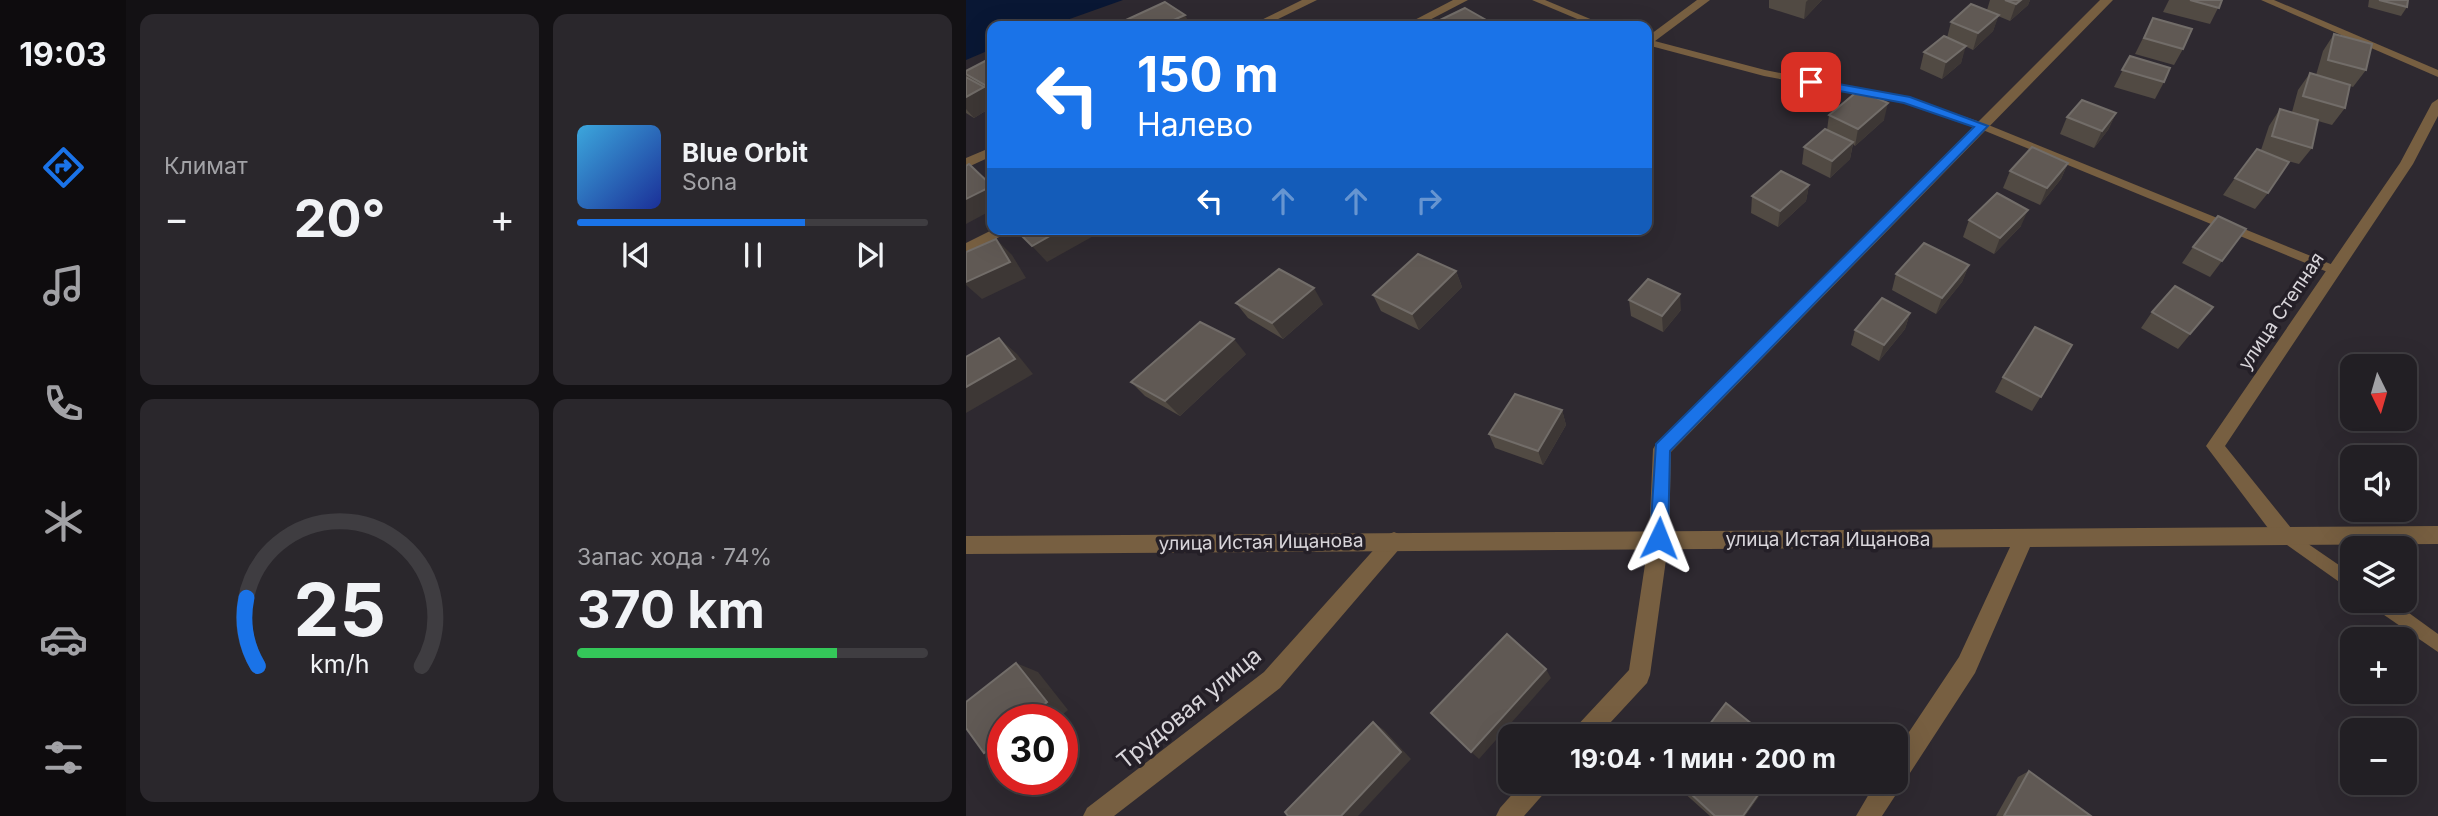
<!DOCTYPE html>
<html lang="ru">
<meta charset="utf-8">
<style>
body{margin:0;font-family:Inter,sans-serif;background:#2a272c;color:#f1f3f6;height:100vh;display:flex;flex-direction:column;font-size:26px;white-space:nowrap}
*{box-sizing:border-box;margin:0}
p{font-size:23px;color:#a2a2a6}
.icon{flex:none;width:38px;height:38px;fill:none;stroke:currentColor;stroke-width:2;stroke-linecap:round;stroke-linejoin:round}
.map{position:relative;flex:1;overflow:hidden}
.sheet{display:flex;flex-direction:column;gap:14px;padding:14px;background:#131114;width:840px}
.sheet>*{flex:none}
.banner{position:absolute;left:21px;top:21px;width:665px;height:214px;border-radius:14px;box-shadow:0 7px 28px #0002,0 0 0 2px #3f3d41;background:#1a73e8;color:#fff;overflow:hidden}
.needle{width:46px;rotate:175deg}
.controls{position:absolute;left:1374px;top:354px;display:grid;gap:14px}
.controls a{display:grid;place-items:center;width:77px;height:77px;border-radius:14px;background:#221f24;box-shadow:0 7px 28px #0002,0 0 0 2px #3f3d41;font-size:35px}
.speed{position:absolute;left:21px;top:704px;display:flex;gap:14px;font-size:35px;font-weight:700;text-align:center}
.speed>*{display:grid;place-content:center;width:91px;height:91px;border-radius:50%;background:#221f24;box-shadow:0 7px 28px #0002,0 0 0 2px #3f3d41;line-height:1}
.speed .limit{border:10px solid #d22;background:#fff;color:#111}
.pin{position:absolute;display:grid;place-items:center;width:60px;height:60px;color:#fff;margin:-30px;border-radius:14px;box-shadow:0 4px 10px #0006}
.me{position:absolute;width:77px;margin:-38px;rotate:2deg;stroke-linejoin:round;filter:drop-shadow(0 0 5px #0008)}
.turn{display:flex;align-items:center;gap:24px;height:147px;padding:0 35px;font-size:32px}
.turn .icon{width:91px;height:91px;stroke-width:2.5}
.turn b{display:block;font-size:49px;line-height:60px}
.lanes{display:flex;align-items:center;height:66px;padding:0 35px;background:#0003;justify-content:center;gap:35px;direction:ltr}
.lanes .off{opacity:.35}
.big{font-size:52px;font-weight:700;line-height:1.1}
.sheet .widget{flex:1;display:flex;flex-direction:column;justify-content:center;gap:10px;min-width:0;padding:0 24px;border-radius:14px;background:#2a272c}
.sheet .dial{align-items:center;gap:0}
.dial svg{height:182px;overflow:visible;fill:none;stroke:#3f3d41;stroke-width:7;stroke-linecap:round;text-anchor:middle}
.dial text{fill:#f1f3f6;stroke:none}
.song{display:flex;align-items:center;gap:21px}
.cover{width:84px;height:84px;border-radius:10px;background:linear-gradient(135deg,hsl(200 70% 55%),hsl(230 70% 35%))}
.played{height:7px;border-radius:4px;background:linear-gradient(90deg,#1a73e8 65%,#3f3d41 65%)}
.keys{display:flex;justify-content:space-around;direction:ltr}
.heat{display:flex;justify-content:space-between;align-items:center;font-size:38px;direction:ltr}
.charge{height:10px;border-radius:5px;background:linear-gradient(90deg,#34c759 74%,#3f3d41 0)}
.sheet .tiles{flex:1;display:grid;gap:14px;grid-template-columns:repeat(2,1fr)}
.trip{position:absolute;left:532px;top:724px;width:410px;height:70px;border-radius:14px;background:#221f24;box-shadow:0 7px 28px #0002,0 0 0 2px #3f3d41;font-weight:700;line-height:70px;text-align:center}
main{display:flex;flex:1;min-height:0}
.tab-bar{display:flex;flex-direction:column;width:126px;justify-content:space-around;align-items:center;background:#0e0c0e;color:#a2a2a6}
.tab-bar .icon{width:49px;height:49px}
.tab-bar .current{color:#1a73e8}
.tab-bar b{font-size:32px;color:#f1f3f6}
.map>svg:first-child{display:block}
.water{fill:#091734}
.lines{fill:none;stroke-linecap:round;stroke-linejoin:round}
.service{fill:#775f41;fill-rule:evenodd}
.minor{fill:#775f41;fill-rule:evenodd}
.tertiary{fill:#775f41;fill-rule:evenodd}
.wall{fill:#514a43}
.shaded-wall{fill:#3d3735}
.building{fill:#605954;stroke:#726d69;stroke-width:2}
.route{fill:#1a73e8;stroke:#114b97;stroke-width:2}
.labels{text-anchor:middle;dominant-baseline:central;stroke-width:7;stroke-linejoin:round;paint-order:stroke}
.street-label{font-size:19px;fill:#d8d5da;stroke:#241f27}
.near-street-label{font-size:23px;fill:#d8d5da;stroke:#241f27}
</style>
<main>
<nav class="tab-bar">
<b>19:03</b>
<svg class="icon current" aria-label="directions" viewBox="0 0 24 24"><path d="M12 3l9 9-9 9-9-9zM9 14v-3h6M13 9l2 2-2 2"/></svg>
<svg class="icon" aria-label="music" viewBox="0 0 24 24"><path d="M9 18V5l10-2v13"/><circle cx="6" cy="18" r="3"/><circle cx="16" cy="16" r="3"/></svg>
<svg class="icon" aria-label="phone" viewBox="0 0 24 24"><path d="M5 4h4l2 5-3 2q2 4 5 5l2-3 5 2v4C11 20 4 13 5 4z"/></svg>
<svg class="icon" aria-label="climate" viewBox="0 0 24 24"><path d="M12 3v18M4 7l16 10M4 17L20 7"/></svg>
<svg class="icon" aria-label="car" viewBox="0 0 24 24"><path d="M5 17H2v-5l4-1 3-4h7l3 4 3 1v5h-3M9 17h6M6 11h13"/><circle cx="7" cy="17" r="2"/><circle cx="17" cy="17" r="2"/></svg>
<svg class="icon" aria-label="filters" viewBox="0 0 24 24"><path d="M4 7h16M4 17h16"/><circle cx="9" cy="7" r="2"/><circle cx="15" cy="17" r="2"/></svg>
</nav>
<section class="sheet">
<div class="tiles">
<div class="widget"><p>Климат</p>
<div class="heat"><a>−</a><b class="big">20°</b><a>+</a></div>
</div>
<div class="widget">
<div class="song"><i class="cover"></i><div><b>Blue Orbit</b><p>Sona</p></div></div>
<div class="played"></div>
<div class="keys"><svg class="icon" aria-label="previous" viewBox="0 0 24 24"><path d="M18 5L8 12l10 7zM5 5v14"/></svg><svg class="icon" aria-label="pause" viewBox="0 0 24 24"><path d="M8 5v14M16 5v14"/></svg><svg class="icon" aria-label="next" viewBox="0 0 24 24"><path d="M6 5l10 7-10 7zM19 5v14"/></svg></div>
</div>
<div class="widget dial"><svg viewBox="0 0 100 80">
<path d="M14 69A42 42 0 1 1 86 69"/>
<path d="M14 69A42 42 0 0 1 9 39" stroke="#1a73e8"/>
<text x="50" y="56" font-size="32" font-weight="700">25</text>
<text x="50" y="72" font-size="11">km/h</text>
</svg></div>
<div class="widget"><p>Запас хода · 74%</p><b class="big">370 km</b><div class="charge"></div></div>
</div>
</section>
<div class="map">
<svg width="1472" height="816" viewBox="0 0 1472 816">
<rect width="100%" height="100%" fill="#2e2930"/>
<!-- water -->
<path class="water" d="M0 0H157L84 26H26V49L0 60Z"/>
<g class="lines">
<!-- service -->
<g class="service">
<path d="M566 0H579L641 26H628Z"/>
<path d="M1295 0H1308L1472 70V77Z"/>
<path d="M681 39 799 70 944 98 1020 124 1372 267 1374 270 1372 273H1364L1012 128 938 103 798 76 681 45Z"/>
<path d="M1319 528 1386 574V591L1314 540 1311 535 1314 530Z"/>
<path d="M1403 600H1425L1472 634V652L1405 606Z"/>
</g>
<!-- minor -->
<g class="minor">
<path d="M336 0H351L298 26H283Z"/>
<path d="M487 0H502L452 26H437Z"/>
<path d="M731 0H744L681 47V37Z"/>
<path d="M1134 0H1147L705 452 703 538 684 675 681 683 631 737H605L608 729 663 670 683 538 687 449 690 444Z"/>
<path d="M1472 99V116L1447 164 1259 446 1325 528 1328 534 1325 540 1318 543 1311 540 1240 446 1434 163 1466 103Z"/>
<path d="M26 147V156L0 168V158Z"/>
<path d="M28 229H48L0 255V243Z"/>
<path d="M428 532 435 535 438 541 435 547 314 688 148 816H117L121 808 298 672 421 535Z"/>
<path d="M557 782H584L581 790 558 816H530L534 808Z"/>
</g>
<!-- tertiary -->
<path class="tertiary" d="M1472 526V544L1064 547 1009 673 916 816H890L910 782H929V753L993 657 1044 547 0 554V536Z"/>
</g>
<!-- wall -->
<g class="wall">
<path d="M803 0H856L838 19 803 8Z"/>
<path d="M1024 0H1064L1062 5 1044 21 1032 16 1027 31 1007 50 999 46 995 63 976 79 954 69 958 52 981 38 985 22 1021 10Z"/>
<path d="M1203 0H1256L1244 24 1197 12Z"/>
<path d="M1403 0H1442L1441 7 1435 16 1402 7Z"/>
<path d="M1187 18 1217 49 1208 65 1169 54Z"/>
<path d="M1368 34 1400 70 1387 87 1384 86 1379 108 1366 125 1352 121 1346 148 1333 164 1318 160 1302 193 1289 209 1257 195 1269 178 1295 150 1303 126 1314 109 1326 112 1332 90 1344 73 1350 75 1357 51Z"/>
<path d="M1164 56 1198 82 1189 99 1148 87Z"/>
<path d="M26 61V107L8 118 0 113V77L2 78 0 76V71Z"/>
<path d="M1150 113 1142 130 1128 148 1094 134 1101 117Z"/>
<path d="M863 115 918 120 889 146 887 144 884 159 864 178 836 164 838 147 861 130Z"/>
<path d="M1102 163 1095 179 1074 205 1037 188 1044 171Z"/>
<path d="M843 185 840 201 812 227 785 213 786 196Z"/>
<path d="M1003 220 1055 226 1028 254 997 237Z"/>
<path d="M1280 229 1244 277 1216 263 1227 247Z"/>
<path d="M1003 265 996 282 970 314 926 290 930 274Z"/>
<path d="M490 271 496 287 453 330 415 311 407 295Z"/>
<path d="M663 300 715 310 697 332 665 316Z"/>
<path d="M270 303 357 304 317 339 282 318Z"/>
<path d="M1247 307 1212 349 1175 328 1186 312Z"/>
<path d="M944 313 939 329 913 361 885 345 889 330Z"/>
<path d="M1106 345 1066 411 1029 392 1037 377Z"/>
<path d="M280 354 214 416 179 396 165 382Z"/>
<path d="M596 410 600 425 577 465 529 448 523 434Z"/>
<path d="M1063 771 1125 816H1030L1052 777Z"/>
<path d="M706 782H803L779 816H744Z"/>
</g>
<!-- shaded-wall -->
<g class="shaded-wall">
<path d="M842 0H856L838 19 840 2Z"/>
<path d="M1055 0H1064L1062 5 1044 21 1050 4Z"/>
<path d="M219 15 225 26H194Z"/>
<path d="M1033 15 1027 31 1007 50 1012 33Z"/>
<path d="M520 20 521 26H508Z"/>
<path d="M1000 46 995 63 976 79 980 62Z"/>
<path d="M26 81V93L19 85Z"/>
<path d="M18 87 26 97V107L8 118 0 109V97Z"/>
<path d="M922 103 918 120 889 146 892 129Z"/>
<path d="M1150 113 1142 130 1128 148 1136 131Z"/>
<path d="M887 142 884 159 864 178 866 161Z"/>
<path d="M1102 163 1095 179 1074 205 1081 188Z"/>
<path d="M843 185 840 201 812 227 814 211Z"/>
<path d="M26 186V210L0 224V199Z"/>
<path d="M1062 210 1055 226 1028 254 1034 238Z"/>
<path d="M96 229H126L131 234 81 262 66 246Z"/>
<path d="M30 239 46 255 60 278 16 299 0 285V282Z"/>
<path d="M1003 265 996 282 970 314 976 298Z"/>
<path d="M490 271 496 287 453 330 446 314Z"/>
<path d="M348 288 357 304 317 339 306 323Z"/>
<path d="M714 294 715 310 697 332 696 316Z"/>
<path d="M944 313 939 329 913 361 918 345Z"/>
<path d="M33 338 51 354 67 374 0 413V387Z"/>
<path d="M268 339 280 354 214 416 199 401Z"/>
<path d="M596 410 600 425 577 465 572 451Z"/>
<path d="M50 663 72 672 102 710 91 719H59Z"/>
<path d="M580 669 585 678 513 759 505 752Z"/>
<path d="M407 722 418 730 445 759 392 816H375Z"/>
<path d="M37 738V758L18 753Z"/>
<path d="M801 782H803L779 816H777Z"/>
</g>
<!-- building -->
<g class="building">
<path d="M1039 0H1055L1050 4Z"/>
<path d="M1224 0H1256L1253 8Z"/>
<path d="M1413 0H1442L1441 7Z"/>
<path d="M199 2 219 15 194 26H147Z"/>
<path d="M1005 4 1033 15 1012 33 985 22Z"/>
<path d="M499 8 520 20 508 26H476L470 22Z"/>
<path d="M1187 18 1226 29 1217 49 1178 38Z"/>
<path d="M1368 34 1406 44 1400 70 1362 60Z"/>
<path d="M978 36 1000 46 980 62 958 52Z"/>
<path d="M1164 56 1204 68 1198 82 1156 70Z"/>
<path d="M23 59 26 61V81L19 85 0 74V71Z"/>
<path d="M1344 73 1384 85 1379 108 1337 96Z"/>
<path d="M0 77 18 87 0 97Z"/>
<path d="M893 90 922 103 892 129 863 115Z"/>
<path d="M1116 100 1150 113 1136 131 1101 117Z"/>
<path d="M1314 109 1352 120 1346 148 1306 136Z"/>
<path d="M859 129 887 142 866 161 838 147Z"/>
<path d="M1066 147 1102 163 1081 188 1044 171Z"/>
<path d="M1291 149 1323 162 1302 193 1269 178Z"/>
<path d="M3 164 26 186 0 199V166Z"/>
<path d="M815 171 843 185 814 211 786 196Z"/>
<path d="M1031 193 1062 210 1034 238 1003 220Z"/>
<path d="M1252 216 1280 229 1256 261 1227 247Z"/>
<path d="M49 229H96L66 246Z"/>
<path d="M30 239 44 262 0 282V252Z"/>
<path d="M958 243 1003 265 976 298 930 274Z"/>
<path d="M452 254 490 271 446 314 407 295Z"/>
<path d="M313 269 348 288 306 323 270 303Z"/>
<path d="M682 279 714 294 696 316 663 300Z"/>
<path d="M1209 286 1247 307 1224 334 1186 312Z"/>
<path d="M916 298 944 313 918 345 889 330Z"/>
<path d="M234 322 268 339 199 401 165 382Z"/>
<path d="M1069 327 1106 345 1075 397 1037 377Z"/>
<path d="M33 338 49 359 0 387V357Z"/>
<path d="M549 394 596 410 572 451 523 434Z"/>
<path d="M541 634 580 669 505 752 465 713Z"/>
<path d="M50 663 81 702 59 719H37V738L18 753 0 728V702Z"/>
<path d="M760 703 802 737H734Z"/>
<path d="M407 722 435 752 375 816H322L319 812Z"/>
<path d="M1063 771 1125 816H1038Z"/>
<path d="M712 782H801L777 816H749Z"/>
</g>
<!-- route -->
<path class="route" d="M845 79 944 97 1022 126 704 451 702 538 699 544 693 546 687 544 684 538 690 444 1008 127 938 103 841 85V80Z"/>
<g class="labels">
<!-- street labels -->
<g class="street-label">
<text transform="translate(1315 311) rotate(-56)">улица Степная</text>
<text x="862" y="539">улица Истая Ищанова</text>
<text transform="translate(295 542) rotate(-1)">улица Истая Ищанова</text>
</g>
<!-- near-street labels -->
<g class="near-street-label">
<text transform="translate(223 708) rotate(-39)">Трудовая улица</text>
</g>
</g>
</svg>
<div class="controls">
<a><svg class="needle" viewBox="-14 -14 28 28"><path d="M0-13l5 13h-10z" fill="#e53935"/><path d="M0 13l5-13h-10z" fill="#a2a2a6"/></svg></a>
<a><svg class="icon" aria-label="sound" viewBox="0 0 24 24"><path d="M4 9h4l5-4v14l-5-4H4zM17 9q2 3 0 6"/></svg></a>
<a><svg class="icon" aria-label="layers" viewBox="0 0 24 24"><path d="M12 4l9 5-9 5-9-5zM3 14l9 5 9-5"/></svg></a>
<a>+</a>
<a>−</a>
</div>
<div class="speed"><div class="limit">30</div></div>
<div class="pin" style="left:845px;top:82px;background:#d93025"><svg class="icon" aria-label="arrive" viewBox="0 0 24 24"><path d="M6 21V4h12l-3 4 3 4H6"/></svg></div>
<svg class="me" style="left:693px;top:538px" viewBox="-20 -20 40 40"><path d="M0-17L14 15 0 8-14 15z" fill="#1a73e8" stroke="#fff" stroke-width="4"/></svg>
<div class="trip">19:04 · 1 мин · 200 m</div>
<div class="banner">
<div class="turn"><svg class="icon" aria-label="left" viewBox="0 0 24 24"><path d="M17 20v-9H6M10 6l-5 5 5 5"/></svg><div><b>150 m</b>Налево</div></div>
<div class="lanes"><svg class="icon" aria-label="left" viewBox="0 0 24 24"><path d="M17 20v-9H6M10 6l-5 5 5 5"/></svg><svg class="icon off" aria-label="ahead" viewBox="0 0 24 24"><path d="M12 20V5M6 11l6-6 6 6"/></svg><svg class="icon off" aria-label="ahead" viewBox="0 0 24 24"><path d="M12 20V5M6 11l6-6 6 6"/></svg><svg class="icon off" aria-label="right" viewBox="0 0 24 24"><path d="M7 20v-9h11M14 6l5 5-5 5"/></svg></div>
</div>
</div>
</main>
